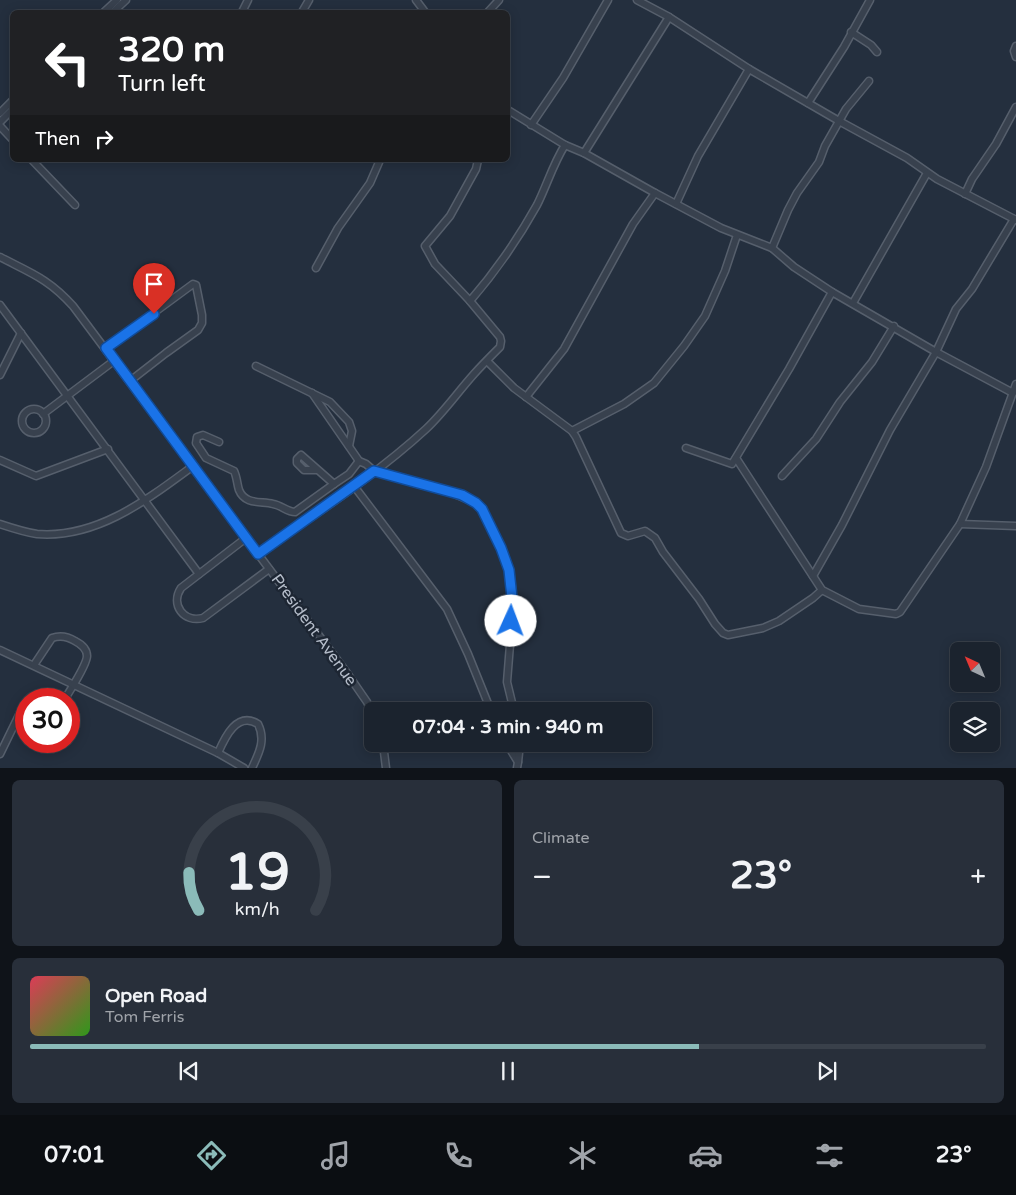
<!DOCTYPE html>
<meta charset="utf-8">
<style>
body{margin:0;font-family:"Varela Round",sans-serif;background:#282f3a;color:#f1f3f6;height:100vh;display:flex;flex-direction:column;font-size:19px;white-space:nowrap}
*{box-sizing:border-box;margin:0}
p{font-size:16px;color:#a0a4aa}
.icon{flex:none;width:28px;height:28px;fill:none;stroke:currentColor;stroke-width:2;stroke-linecap:round;stroke-linejoin:round}
.map{position:relative;height:768px;overflow:hidden}
.panel{display:flex;flex-direction:column;gap:12px;padding:12px;background:#0f1319;flex:1}
.panel>*{flex:none}
.guide{position:absolute;left:10px;top:10px;width:500px;height:152px;border-radius:8px;box-shadow:0 2px 12px #0003,0 0 0 1px #39404a;background:#202124;color:#fff;overflow:hidden}
.needle{width:32px;rotate:316deg}
.tools{position:absolute;left:950px;top:642px;display:grid;gap:10px}
.tools a{display:grid;place-items:center;width:50px;height:50px;border-radius:8px;background:#1b232e;box-shadow:0 2px 12px #0003,0 0 0 1px #39404a;font-size:25px}
.speed{position:absolute;left:15px;top:688px;display:flex;gap:10px;font-size:25px;font-weight:700;text-align:center}
.speed>*{display:grid;place-content:center;width:65px;height:65px;border-radius:50%;background:#1b232e;box-shadow:0 2px 12px #0003,0 0 0 1px #39404a;line-height:1}
.speed .limit{border:8px solid #d22;background:#fff;color:#111}
.pin{position:absolute;display:grid;place-items:center;width:42px;height:42px;color:#fff;margin:-51px -21px;border-radius:50% 50% 50% 0;rotate:-45deg;box-shadow:0 0 5px #0007}
.pin .icon{rotate:45deg}
.me{position:absolute;width:55px;margin:-28px;rotate:2deg;stroke-linejoin:round;filter:drop-shadow(0 0 4px #0008)}
.turn{display:flex;align-items:center;gap:18px;height:105px;padding:0 25px;font-size:22px}
.turn .icon{width:65px;height:65px;stroke-width:2.5}
.turn b{display:block;font-size:35px;line-height:42px}
.then{display:flex;align-items:center;height:48px;padding:0 25px;background:#0003;gap:10px;font-size:19px}
.big{font-size:38px;font-weight:700;line-height:1.1}
.panel .tile{flex:1;display:flex;flex-direction:column;justify-content:center;gap:8px;min-width:0;padding:0 18px;border-radius:8px;background:#282f3a}
.panel .dial{align-items:center;gap:0}
.dial svg{height:130px;overflow:visible;fill:none;stroke:#39404a;stroke-width:7;stroke-linecap:round;text-anchor:middle}
.dial text{fill:#f1f3f6;stroke:none}
.song{display:flex;align-items:center;gap:15px}
.cover{width:60px;height:60px;border-radius:8px;background:linear-gradient(135deg,hsl(350 70% 55%),hsl(110 70% 35%))}
.played{height:5px;border-radius:2px;background:linear-gradient(90deg,#8bbbb9 70%,#39404a 70%)}
.keys{display:flex;justify-content:space-around;direction:ltr}
.heat{display:flex;justify-content:space-between;align-items:center;font-size:28px;direction:ltr}
.panel .tiles{flex:1;display:grid;gap:12px;grid-template-columns:1fr 1fr}
.tile:last-child{grid-column:span 2}
.trip{position:absolute;left:364px;top:702px;width:288px;height:50px;border-radius:8px;background:#1b232e;box-shadow:0 2px 12px #0003,0 0 0 1px #39404a;font-weight:700;line-height:50px;text-align:center}
.menu{display:flex;height:80px;justify-content:space-around;align-items:center;background:#0b0e12;color:#a0a4aa}
.menu .icon{width:35px;height:35px}
.menu .current{color:#8bbbb9}
.menu b{font-size:22px;color:#f1f3f6}
.map>svg:first-child{display:block}
.lines{fill:none;stroke-linecap:round;stroke-linejoin:round}
.minor-casing{stroke:#565f6c;stroke-width:9}
.minor{stroke:#38414e;stroke-width:6}
.route-casing{stroke:#114b97;stroke-width:12}
.route{stroke:#1a73e8;stroke-width:9}
.labels{text-anchor:middle;dominant-baseline:central;stroke-width:5;stroke-linejoin:round;paint-order:stroke}
.street-label{font-size:16px;fill:#b4bcc9;stroke:#1d2633}
</style>
<div class="map">
<svg width="1016" height="768" viewBox="0 0 1016 768">
<rect width="100%" height="100%" fill="#242f3e"/>
<g class="lines">
<!-- minor casing -->
<g class="minor-casing">
<g id="minor">
<path d="M416 0 425 12"/>
<path d="M637 0 669 17 749 69 839 121 907 158 937 179 1016 220"/>
<path d="M104 12 117 0"/>
<path d="M113 12 126 0"/>
<path d="M242 12 248 0"/>
<path d="M302 12 309 0"/>
<path d="M488 12 499 0"/>
<path d="M851 32 871 45 877 52"/>
<path d="M1016 46 1014 51 1016 57"/>
<path d="M808 103 844 47 870 0"/>
<path d="M508 110 565 145 584 153 655 193 721 228 772 248 794 267 832 292 936 352 1013 393"/>
<path d="M0 113 12 101"/>
<path d="M0 122 12 110"/>
<path d="M531 125 563 78 608 0"/>
<path d="M0 126 12 139"/>
<path d="M584 153 669 17"/>
<path d="M32 160 75 205"/>
<path d="M965 194 972 179 996 144 1016 107"/>
<path d="M676 204 698 156 749 69"/>
<path d="M772 248 788 210 797 193 819 162 825 146 846 109 869 81"/>
<path d="M0 257C31 273 49 279 73 306L347 673 367 702 372 713"/>
<path d="M316 268 338 228 370 183 380 160"/>
<path d="M470 301 435 264 425 246 450 216 476 169 478 160"/>
<path d="M853 303 927 173"/>
<path d="M0 305 199 574"/>
<path d="M106 348 193 284 196 285 202 315V323L198 330 166 353 130 381"/>
<path d="M487 361 514 388 572 431 576 437 621 533 628 536 645 531 655 538 663 552 699 599 715 624 723 633 728 635 763 628 779 621 813 598 822 590"/>
<path d="M256 366 330 402 349 422 352 431 349 446"/>
<path d="M0 375 21 333"/>
<path d="M312 393 359 461 366 464 374 471 418 484 448 491 476 503 482 509 501 547 509 570 512 589 513 607 507 682 514 711"/>
<path d="M526 397 564 349 633 224 655 193"/>
<circle cx="34" cy="421" r="12"/>
<path d="M43 414 115 360"/>
<path d="M572 431 624 404 654 383 684 346 705 316 725 271 737 235"/>
<path d="M219 442 203 435 197 437 196 443 206 458 234 471C237 477 237 484 239 490 245 505 261 501 273 504 281 505 287 512 295 512L334 484"/>
<path d="M686 448 732 464 789 369 832 292"/>
<path d="M736 458 822 590 859 609 896 614 900 612 960 524 986 467 1016 384"/>
<path d="M0 460 36 476 108 449"/>
<path d="M317 470H304L297 463V459L301 455 334 484 349 474 359 461"/>
<path d="M782 476 816 439 840 402 872 362 894 326"/>
<path d="M354 486 447 609 468 654 491 711"/>
<path d="M0 524C12 528 24 532 37 534 97 539 148 499 193 466"/>
<path d="M960 524 1016 526"/>
<path d="M246 538 181 588C170 605 184 623 203 618L269 569"/>
<path d="M258 554C315 514 375 476 426 429 444 412 457 393 474 374 482 365 491 356 500 347L501 341 500 337 470 301C496 271 518 239 537 205 547 185 553 164 565 145"/>
<path d="M813 576 842 525 890 430 936 352 956 309 972 289 1014 219"/>
<path d="M0 650 218 753 244 768"/>
<path d="M34 665 52 638C60 635 67 636 75 641 81 644 87 649 87 656 87 665 70 690 65 699"/>
<path d="M383 744 386 768"/>
<path d="M507 744 518 762 517 768"/>
<path d="M218 753C225 737 237 711 258 724 266 740 259 753 252 768"/>
<path d="M0 754 20 713 26 707"/>
<path d="M518 762 520 744"/>
</g>
</g>
<!-- minor -->
<use href="#minor" class="minor"/>
</g>
<g class="lines">
<!-- route casing -->
<g class="route-casing">
<path id="route" d="M154 314 106 348 258 554 374 471 462 495 476 503 482 509 501 548 509 570 513 607 511 621"/>
</g>
<!-- route -->
<use href="#route" class="route"/>
</g>
<g class="labels">
<!-- street labels -->
<g class="street-label">
<text transform="translate(314 630) rotate(54)">President Avenue</text>
</g>
</g>
</svg>
<div class="tools">
<a><svg class="needle" viewBox="-14 -14 28 28"><path d="M0-13l5 13h-10z" fill="#e53935"/><path d="M0 13l5-13h-10z" fill="#a0a4aa"/></svg></a>
<a><svg class="icon" aria-label="layers" viewBox="0 0 24 24"><path d="M12 4l9 5-9 5-9-5zM3 14l9 5 9-5"/></svg></a>
</div>
<div class="speed"><div class="limit">30</div></div>
<div class="pin" style="left:154px;top:314px;background:#d93025"><svg class="icon" aria-label="arrive" viewBox="0 0 24 24"><path d="M6 21V4h12l-3 4 3 4H6"/></svg></div>
<svg class="me" style="left:511px;top:621px" viewBox="-20 -20 40 40"><circle r="19" fill="#fff"/><path d="M0-13L10 11 0 6-10 11z" fill="#1a73e8"/></svg>
<div class="trip">07:04 · 3 min · 940 m</div>
<div class="guide">
<div class="turn"><svg class="icon" aria-label="left" viewBox="0 0 24 24"><path d="M17 20v-9H6M10 6l-5 5 5 5"/></svg><div><b>320 m</b>Turn left</div></div>
<div class="then">Then<svg class="icon" aria-label="right" viewBox="0 0 24 24"><path d="M7 20v-9h11M14 6l5 5-5 5"/></svg></div>
</div>
</div>
<section class="panel">
<div class="tiles">
<div class="tile dial"><svg viewBox="0 0 100 80">
<path d="M14 69A42 42 0 1 1 86 69"/>
<path d="M14 69A42 42 0 0 1 8 46" stroke="#8bbbb9"/>
<text x="50" y="56" font-size="32" font-weight="700">19</text>
<text x="50" y="72" font-size="11">km/h</text>
</svg></div>
<div class="tile"><p>Climate</p>
<div class="heat"><a>−</a><b class="big">23°</b><a>+</a></div>
</div>
<div class="tile">
<div class="song"><i class="cover"></i><div><b>Open Road</b><p>Tom Ferris</p></div></div>
<div class="played"></div>
<div class="keys"><svg class="icon" aria-label="previous" viewBox="0 0 24 24"><path d="M18 5L8 12l10 7zM5 5v14"/></svg><svg class="icon" aria-label="pause" viewBox="0 0 24 24"><path d="M8 5v14M16 5v14"/></svg><svg class="icon" aria-label="next" viewBox="0 0 24 24"><path d="M6 5l10 7-10 7zM19 5v14"/></svg></div>
</div>
</div>
</section>
<nav class="menu">
<b>07:01</b>
<svg class="icon current" aria-label="directions" viewBox="0 0 24 24"><path d="M12 3l9 9-9 9-9-9zM9 14v-3h6M13 9l2 2-2 2"/></svg>
<svg class="icon" aria-label="music" viewBox="0 0 24 24"><path d="M9 18V5l10-2v13"/><circle cx="6" cy="18" r="3"/><circle cx="16" cy="16" r="3"/></svg>
<svg class="icon" aria-label="phone" viewBox="0 0 24 24"><path d="M5 4h4l2 5-3 2q2 4 5 5l2-3 5 2v4C11 20 4 13 5 4z"/></svg>
<svg class="icon" aria-label="climate" viewBox="0 0 24 24"><path d="M12 3v18M4 7l16 10M4 17L20 7"/></svg>
<svg class="icon" aria-label="car" viewBox="0 0 24 24"><path d="M5 17H2v-5l4-1 3-4h7l3 4 3 1v5h-3M9 17h6M6 11h13"/><circle cx="7" cy="17" r="2"/><circle cx="17" cy="17" r="2"/></svg>
<svg class="icon" aria-label="filters" viewBox="0 0 24 24"><path d="M4 7h16M4 17h16"/><circle cx="9" cy="7" r="2"/><circle cx="15" cy="17" r="2"/></svg>
<b>23°</b>
</nav>
